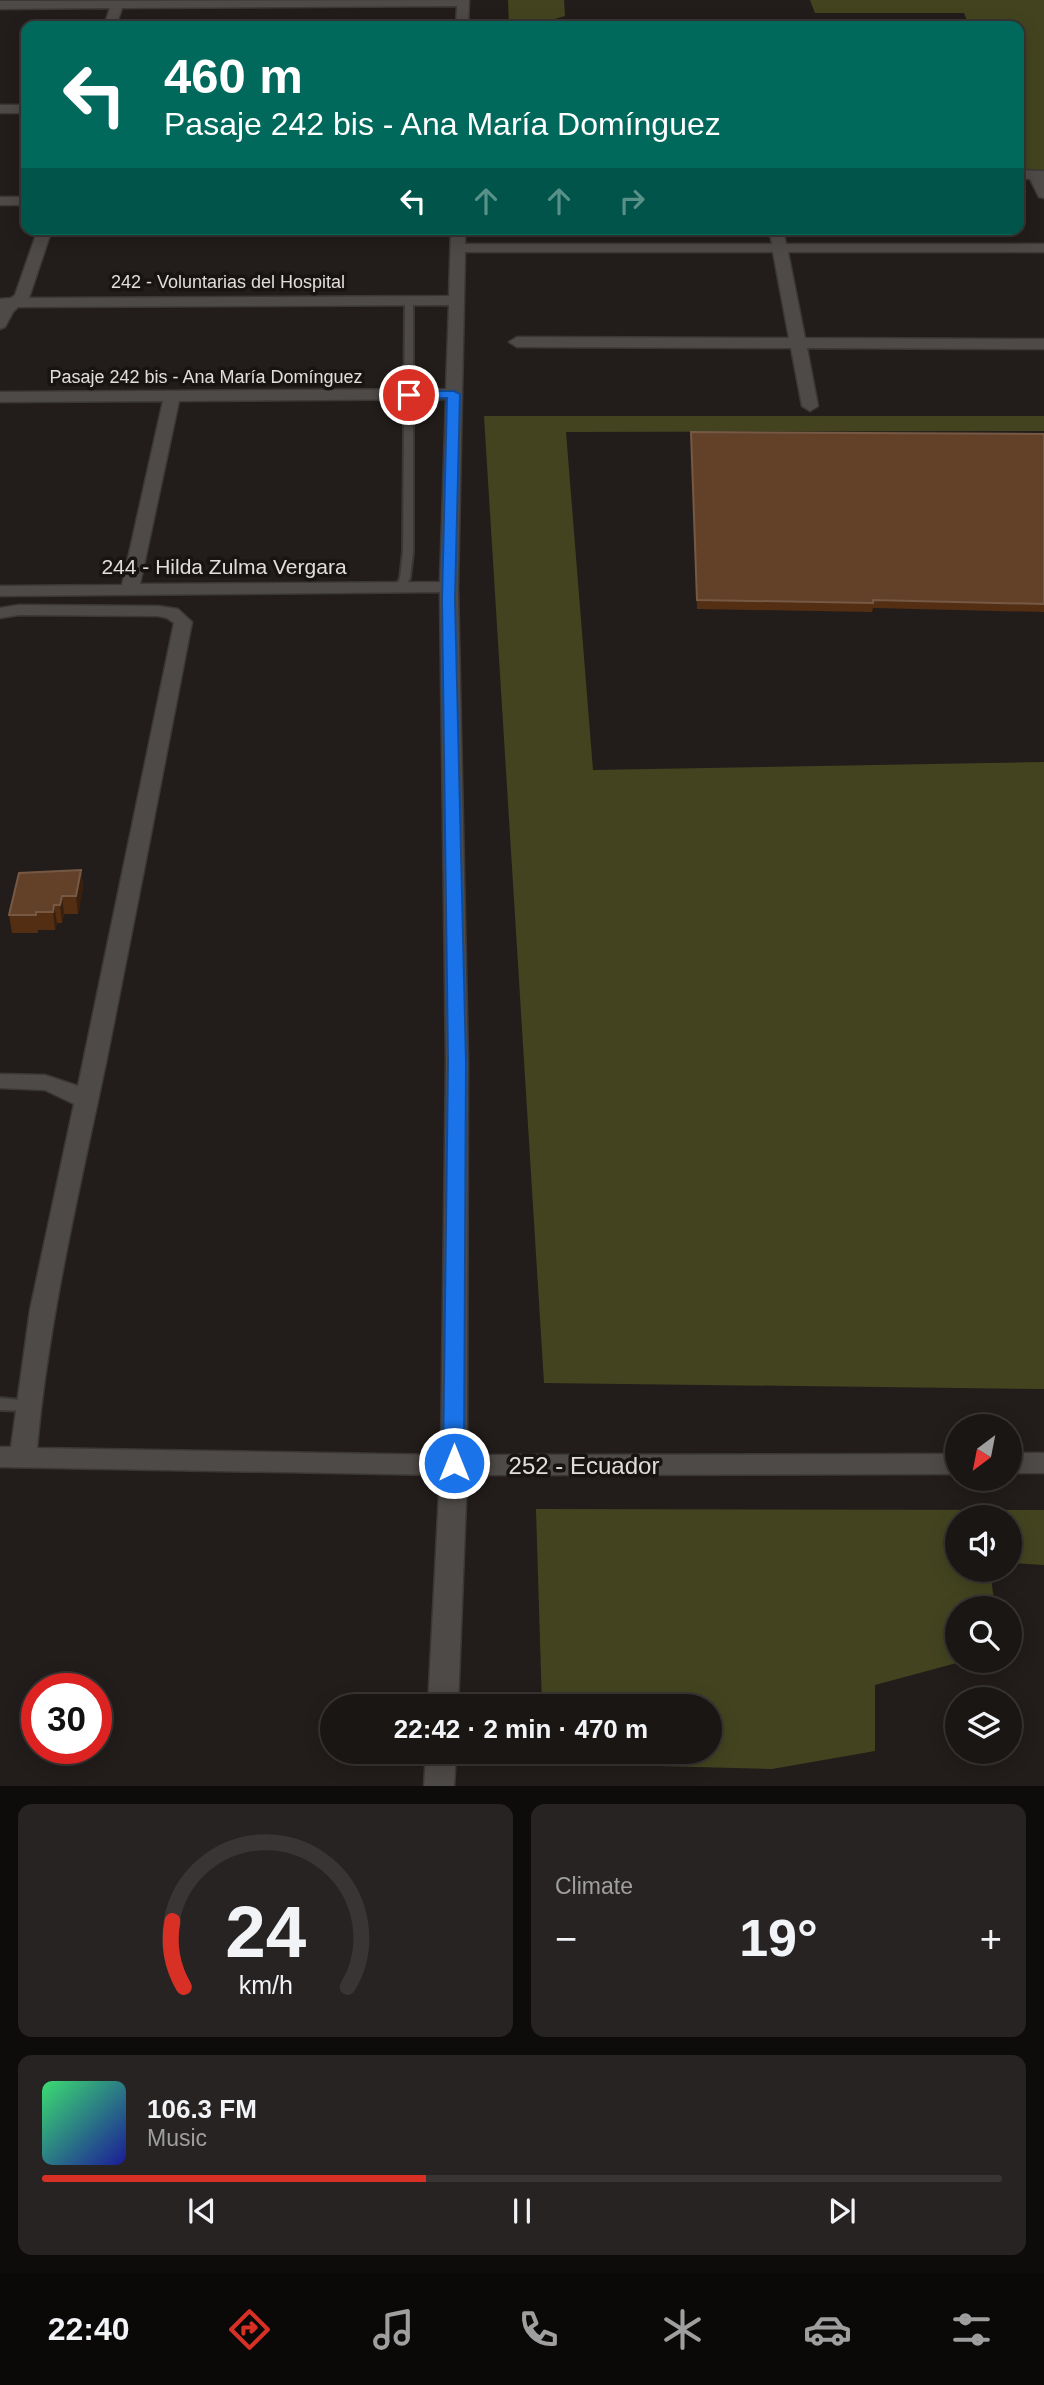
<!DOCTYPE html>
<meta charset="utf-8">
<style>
body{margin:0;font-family:Arial,sans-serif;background:#272322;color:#f1f3f6;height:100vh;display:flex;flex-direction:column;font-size:26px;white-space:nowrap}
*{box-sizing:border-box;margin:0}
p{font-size:23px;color:#9f9fa0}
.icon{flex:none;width:38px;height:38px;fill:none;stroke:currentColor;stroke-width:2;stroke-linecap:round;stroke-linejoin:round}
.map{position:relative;height:1786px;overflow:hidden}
.details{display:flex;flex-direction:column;gap:18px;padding:18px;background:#0e0c0b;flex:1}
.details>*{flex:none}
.top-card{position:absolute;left:21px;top:21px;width:1003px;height:214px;border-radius:14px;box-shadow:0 4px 18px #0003,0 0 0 2px #383534;background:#00695c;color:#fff;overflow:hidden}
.needle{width:46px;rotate:212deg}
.tools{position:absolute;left:945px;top:1414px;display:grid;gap:14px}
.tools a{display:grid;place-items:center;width:77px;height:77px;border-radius:50%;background:#1a1614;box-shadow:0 4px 18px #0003,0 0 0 2px #383534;font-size:35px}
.speed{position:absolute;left:21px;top:1673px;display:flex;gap:14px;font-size:35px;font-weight:700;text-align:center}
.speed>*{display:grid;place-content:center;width:91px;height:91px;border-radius:50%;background:#1a1614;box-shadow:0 4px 18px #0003,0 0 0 2px #383534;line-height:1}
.speed .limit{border:10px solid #d22;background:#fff;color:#111}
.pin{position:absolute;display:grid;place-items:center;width:60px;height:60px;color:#fff;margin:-30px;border:4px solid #fff;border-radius:50%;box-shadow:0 2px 7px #0007}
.me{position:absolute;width:77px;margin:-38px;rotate:0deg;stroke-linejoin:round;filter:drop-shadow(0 0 5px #0008)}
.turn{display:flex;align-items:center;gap:24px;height:147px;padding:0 28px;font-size:32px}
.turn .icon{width:91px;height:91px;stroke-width:2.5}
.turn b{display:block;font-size:49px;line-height:60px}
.lanes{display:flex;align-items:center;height:66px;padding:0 28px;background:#0003;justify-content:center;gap:35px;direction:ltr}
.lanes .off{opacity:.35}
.big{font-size:52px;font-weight:700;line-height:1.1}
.details .widget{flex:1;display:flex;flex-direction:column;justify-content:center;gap:10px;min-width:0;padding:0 24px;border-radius:14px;background:#272322}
.details .dial{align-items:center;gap:0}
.dial svg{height:182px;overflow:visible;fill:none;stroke:#383534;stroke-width:7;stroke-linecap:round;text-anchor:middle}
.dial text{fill:#f1f3f6;stroke:none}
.song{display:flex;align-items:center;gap:21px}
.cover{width:84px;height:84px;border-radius:10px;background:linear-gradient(135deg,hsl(140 70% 55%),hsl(240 70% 35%))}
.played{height:7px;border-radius:4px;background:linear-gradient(90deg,#d93025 40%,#383534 40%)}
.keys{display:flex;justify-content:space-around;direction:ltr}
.heat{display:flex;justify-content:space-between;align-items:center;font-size:38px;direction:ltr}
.details .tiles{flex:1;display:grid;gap:18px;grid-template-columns:1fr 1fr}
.widget:last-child{grid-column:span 2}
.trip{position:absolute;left:320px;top:1694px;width:402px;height:70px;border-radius:35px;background:#1a1614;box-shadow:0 4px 18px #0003,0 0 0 2px #383534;font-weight:700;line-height:70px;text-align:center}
.tab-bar{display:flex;height:112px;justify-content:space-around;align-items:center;background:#0a0908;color:#9f9fa0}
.tab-bar .icon{width:49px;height:49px}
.tab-bar .selected{color:#d93025}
.tab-bar b{font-size:32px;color:#f1f3f6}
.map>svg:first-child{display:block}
.green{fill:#43441f}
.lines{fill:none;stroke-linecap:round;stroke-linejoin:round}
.lane-casing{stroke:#3a3735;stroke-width:4}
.street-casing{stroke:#3a3735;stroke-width:3}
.lane{fill:#4e4a47;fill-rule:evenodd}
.street{fill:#4e4a47;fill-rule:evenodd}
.wall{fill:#542e13}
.shaded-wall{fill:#391f0d}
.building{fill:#634129;stroke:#765944;stroke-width:2}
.route{fill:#1a73e8;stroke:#114b97;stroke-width:2}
.labels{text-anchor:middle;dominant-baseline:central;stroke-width:7;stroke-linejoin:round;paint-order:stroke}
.far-street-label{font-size:18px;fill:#e0dddb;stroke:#181412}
.street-label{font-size:21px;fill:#e0dddb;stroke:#181412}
.near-street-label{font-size:24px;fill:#e0dddb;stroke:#181412}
</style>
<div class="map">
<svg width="1044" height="1787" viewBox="0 0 1044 1787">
<rect width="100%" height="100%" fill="#221d1b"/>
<!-- green -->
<g class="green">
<path d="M508 0H564L565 16 530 26H509Z"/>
<path d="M810 0H1044V171H1024L1019 157 1018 26H969L964 13H815Z"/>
<path d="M484 416H1044V431L566 432 593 770 1044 762V1389L544 1383Z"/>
<path d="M536 1509 1044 1510V1565L1010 1563V1517H957V1570H990L995 1608H957V1661H964L875 1685V1751L772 1769 543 1763V1752H710V1706H542Z"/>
</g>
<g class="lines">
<!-- lane casing -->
<g class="lane-casing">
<g id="lane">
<path d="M409 297 413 300V552L410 578 404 590 400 591 395 588 400 578 403 552 405 300Z"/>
<path d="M0 1398 32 1401 35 1405 32 1409 27 1411 0 1410Z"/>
</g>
</g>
<!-- street casing -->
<g class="street-casing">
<g id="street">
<path d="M469 0 468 26H456L457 6 122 8 116 26H104L110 8 0 9V1Z"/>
<rect x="0" y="105" width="26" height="8"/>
<path d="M1018 170 1044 171V198L1039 197 1030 179 1018 178Z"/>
<rect x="0" y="197" width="26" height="8"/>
<path d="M38 229H52L29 298 449 296 451 229H465V244H772L769 229H783L786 244H1044V252H788L805 338 1044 339V349L807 348 818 406 810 411 802 406 791 348 517 347 509 342 517 337 789 338 773 252H465L458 587 468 1062 467 1455 957 1454V1474L467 1475 458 1706H428L440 1475 0 1467V1447H11L30 1310 74 1104 45 1090 0 1088V1074L45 1075 78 1086 174 623 167 618 158 616 19 615 0 618V608L19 605 158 606 178 609 192 622C164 767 136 913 107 1058 80 1187 49 1316 37 1448L441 1455 446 1062 440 592 0 596V586L122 585 163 401 0 402V392L446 389 449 305 18 307 13 312 5 327 0 329V299L11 298 15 295ZM446 399 440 582 140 584 179 401Z"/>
<rect x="1010" y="1453" width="34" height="20"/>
<path d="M426 1752H456L454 1787H424Z"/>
</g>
</g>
<!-- lane -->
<use href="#lane" class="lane"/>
<!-- street -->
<use href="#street" class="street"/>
</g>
<!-- wall -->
<g class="wall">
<path d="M691 432 1044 434V612L873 608 872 612 697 609Z"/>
<path d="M81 870 83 888 78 914H64L62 923H57L55 930H38V933H12L9 915Z"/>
</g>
<!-- shaded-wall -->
<g class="shaded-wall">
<path d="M81 870 83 888 78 914 76 896Z"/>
<path d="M62 896 64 914 62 923 60 905Z"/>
<path d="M54 905 57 923 55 930 53 912Z"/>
</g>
<!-- building -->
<g class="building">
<path d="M691 432 1044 434V604L873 600V603L697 600Z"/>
<path d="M81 870 76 896H62L60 905H54L53 912H36V915H9L19 873Z"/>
</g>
<!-- route -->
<path class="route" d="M454 391 460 394 455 599 466 1062 464 1463 461 1469 454 1471 446 1469 443 1463 448 1062 442 599 447 398H409L403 395 409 391Z"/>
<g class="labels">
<!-- far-street labels -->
<g class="far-street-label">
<text x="228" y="282">242 - Voluntarias del Hospital</text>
<text x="206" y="377">Pasaje 242 bis - Ana María Domínguez</text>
</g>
<!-- street labels -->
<g class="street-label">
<text x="224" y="566">244 - Hilda Zulma Vergara</text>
</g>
<!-- near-street labels -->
<g class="near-street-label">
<text x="584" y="1465">252 - Ecuador</text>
</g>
</g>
</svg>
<div class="tools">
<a><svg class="needle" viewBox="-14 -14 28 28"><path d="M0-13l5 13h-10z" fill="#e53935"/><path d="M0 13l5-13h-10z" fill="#9f9fa0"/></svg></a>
<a><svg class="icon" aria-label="sound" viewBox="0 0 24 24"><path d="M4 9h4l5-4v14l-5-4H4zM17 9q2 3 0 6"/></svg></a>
<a><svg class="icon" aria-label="search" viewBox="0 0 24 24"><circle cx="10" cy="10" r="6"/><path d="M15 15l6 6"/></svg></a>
<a><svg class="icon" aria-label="layers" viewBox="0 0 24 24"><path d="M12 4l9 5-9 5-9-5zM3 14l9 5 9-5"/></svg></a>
</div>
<div class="speed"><div class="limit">30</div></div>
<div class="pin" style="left:409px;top:395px;background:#d93025"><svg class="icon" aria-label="arrive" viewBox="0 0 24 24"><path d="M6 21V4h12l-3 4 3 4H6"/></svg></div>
<svg class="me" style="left:454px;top:1463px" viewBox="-20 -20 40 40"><circle r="17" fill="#1a73e8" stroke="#fff" stroke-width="3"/><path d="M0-11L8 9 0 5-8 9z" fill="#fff"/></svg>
<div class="trip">22:42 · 2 min · 470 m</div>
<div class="top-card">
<div class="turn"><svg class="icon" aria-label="left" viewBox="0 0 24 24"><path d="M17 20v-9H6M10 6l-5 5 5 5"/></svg><div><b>460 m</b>Pasaje 242 bis - Ana María Domínguez</div></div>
<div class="lanes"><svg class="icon" aria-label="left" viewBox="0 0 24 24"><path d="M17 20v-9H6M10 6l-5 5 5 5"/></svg><svg class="icon off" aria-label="ahead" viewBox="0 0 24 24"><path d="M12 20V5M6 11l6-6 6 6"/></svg><svg class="icon off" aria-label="ahead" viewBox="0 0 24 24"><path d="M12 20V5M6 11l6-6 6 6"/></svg><svg class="icon off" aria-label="right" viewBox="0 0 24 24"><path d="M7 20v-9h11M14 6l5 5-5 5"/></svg></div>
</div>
</div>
<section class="details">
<div class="tiles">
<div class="widget dial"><svg viewBox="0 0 100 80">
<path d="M14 69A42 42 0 1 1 86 69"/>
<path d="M14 69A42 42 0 0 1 9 40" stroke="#d93025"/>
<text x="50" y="56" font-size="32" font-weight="700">24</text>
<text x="50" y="72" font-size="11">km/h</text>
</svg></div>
<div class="widget"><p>Climate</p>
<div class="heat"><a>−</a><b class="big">19°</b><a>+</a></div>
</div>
<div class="widget">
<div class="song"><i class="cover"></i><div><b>106.3 FM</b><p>Music</p></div></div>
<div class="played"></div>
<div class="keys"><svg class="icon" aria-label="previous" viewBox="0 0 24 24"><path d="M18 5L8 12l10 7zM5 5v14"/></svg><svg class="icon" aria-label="pause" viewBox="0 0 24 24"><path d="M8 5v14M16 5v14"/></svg><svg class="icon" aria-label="next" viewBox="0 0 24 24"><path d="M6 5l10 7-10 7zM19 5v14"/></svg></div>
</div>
</div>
</section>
<nav class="tab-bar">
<b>22:40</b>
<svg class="icon selected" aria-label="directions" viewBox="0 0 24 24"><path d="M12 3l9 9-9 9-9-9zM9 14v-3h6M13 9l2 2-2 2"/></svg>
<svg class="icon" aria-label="music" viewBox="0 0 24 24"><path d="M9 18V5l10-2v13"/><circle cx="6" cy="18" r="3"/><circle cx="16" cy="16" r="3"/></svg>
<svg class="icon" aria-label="phone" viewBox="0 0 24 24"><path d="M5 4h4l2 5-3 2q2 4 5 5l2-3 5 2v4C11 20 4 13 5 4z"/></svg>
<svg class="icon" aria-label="climate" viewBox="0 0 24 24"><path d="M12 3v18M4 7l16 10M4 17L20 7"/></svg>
<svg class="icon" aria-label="car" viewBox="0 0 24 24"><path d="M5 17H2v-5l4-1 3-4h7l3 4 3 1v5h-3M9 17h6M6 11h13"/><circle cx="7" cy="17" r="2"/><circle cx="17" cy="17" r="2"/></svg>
<svg class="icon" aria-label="filters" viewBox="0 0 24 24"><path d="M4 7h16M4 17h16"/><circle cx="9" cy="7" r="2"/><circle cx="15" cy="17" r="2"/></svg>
</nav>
